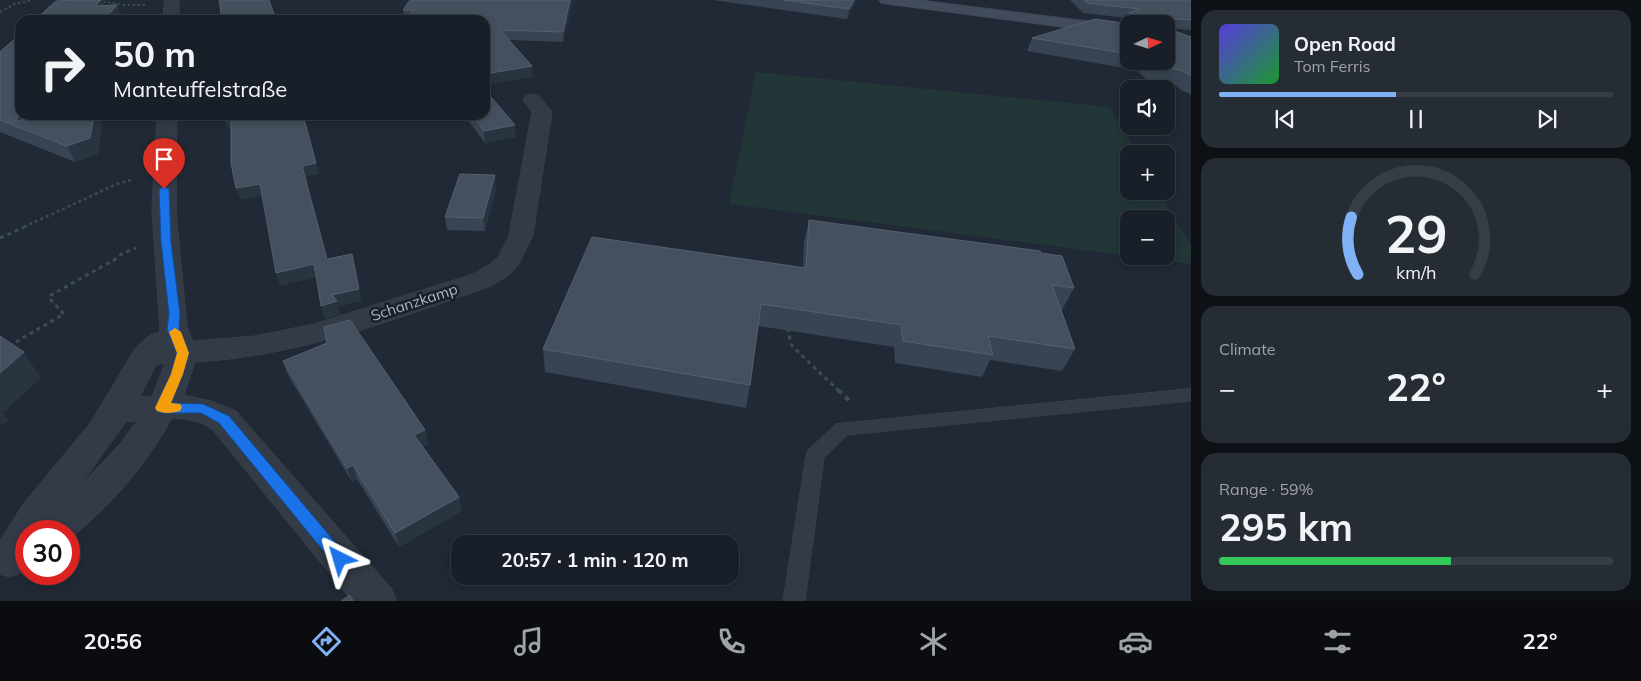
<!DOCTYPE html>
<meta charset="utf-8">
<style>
body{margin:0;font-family:Mulish,sans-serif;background:#252c34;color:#f1f3f6;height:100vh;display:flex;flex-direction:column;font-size:19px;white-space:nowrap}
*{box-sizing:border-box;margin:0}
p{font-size:16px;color:#9fa2a8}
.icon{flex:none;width:28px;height:28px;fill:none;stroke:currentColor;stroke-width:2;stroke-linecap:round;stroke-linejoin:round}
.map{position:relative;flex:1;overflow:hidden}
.panel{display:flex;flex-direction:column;gap:10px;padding:10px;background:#0d1116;width:450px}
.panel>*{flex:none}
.banner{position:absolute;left:15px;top:15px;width:475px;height:105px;border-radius:15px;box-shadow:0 2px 8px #0003,0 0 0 1px #363d45;background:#181f28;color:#f1f3f6;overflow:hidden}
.needle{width:32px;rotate:86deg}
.controls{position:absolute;left:1120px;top:15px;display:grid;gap:10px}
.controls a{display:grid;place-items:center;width:55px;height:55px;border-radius:10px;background:#181f28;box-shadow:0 2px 8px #0003,0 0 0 1px #363d45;font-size:25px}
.speed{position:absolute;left:15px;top:520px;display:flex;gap:10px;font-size:25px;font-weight:700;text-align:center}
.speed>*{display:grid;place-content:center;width:65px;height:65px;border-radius:50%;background:#181f28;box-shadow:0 2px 8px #0003,0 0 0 1px #363d45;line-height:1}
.speed .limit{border:8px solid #d22;background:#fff;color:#111}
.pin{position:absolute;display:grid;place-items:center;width:42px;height:42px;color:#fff;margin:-51px -21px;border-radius:50% 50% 50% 0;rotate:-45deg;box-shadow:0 0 5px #0007}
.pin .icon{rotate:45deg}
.me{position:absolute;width:55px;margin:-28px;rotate:320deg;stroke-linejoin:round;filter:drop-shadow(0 0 4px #0008)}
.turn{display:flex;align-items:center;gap:18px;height:105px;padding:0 15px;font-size:22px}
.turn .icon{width:65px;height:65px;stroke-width:2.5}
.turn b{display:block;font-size:35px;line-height:42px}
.big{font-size:38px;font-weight:700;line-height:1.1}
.panel .widget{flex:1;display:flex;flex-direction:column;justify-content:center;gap:8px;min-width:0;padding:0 18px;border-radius:15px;background:#252c34}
.panel .dial{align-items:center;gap:0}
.dial svg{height:130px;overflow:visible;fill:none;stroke:#363d45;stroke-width:7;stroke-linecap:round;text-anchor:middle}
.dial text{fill:#f1f3f6;stroke:none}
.song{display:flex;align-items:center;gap:15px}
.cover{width:60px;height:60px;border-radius:8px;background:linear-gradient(135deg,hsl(250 70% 55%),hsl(130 70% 35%))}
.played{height:5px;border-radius:2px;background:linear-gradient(90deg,#80b0f5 45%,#363d45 45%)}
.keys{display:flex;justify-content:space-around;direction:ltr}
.heat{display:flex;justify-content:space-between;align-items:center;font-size:28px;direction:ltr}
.charge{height:8px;border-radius:4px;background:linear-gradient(90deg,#34c759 59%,#363d45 0)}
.trip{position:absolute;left:451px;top:535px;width:288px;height:50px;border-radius:15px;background:#181f28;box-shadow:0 2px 8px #0003,0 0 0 1px #363d45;font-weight:700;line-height:50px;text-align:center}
.dock{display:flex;height:80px;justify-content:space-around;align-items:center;background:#0a0c10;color:#9fa2a8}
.dock .icon{width:35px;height:35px}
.dock .on{color:#80b0f5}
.dock b{font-size:22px;color:#f1f3f6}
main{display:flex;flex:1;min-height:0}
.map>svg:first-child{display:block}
.green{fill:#223537}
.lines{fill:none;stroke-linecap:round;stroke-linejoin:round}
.lane-casing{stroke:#3c4450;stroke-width:1}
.street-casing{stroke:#3c4450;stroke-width:1}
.secondary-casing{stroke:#3c4450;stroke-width:1}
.path-far3{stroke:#3a4e4f;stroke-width:2;stroke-dasharray:2.5 2.5;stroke-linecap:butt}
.path-far2{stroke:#3a4e4f;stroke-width:2.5;stroke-dasharray:3 3;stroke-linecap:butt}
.path-far1{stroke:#3a4e4f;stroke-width:3;stroke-dasharray:4 4;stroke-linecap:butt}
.path{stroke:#3a4e4f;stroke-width:4;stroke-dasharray:5 5;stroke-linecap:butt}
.lane{fill:#333b46;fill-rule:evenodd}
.street{fill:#333b46;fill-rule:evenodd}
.secondary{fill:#414b59;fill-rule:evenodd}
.wall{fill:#384452;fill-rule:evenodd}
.shaded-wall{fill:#293441}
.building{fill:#44505e;stroke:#55606e}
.route{fill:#1a73e8;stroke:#114b97}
.slow{fill:#f59e0b}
.labels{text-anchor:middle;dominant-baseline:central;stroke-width:5;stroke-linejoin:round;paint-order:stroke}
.street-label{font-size:15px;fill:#adb6c3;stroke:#19202a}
</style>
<main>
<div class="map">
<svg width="1191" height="601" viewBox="0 0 1191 601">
<rect width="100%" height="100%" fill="#202935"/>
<!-- green -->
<path class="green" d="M756 72 1110 107 1137 154H1129V191H1159L1191 245V264L1130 256H1166V219H1129V256L729 204Z"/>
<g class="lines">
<!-- lane casing -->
<g class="lane-casing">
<path id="lane" d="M1191 389V401L847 435 824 458 805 601H783L806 455 808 450 836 424Z"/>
</g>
<!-- street casing -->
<g class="street-casing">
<g id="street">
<path d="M165 0H179V20H163Z"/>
<path d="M532 94 539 96 552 112 533 235 519 264 508 276 491 286C393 320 300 356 195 362L184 395 211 401 236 411 391 588 397 601H352L212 429C199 421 188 419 172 418 146 465 111 506 69 539V531H26V566L23 572 9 577 0 574V540L24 503 91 422 136 347 150 335 160 332 152 210 157 115H177L176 210 187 327 193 341 255 336 314 324 473 274 490 264 499 256 509 235 532 112 523 100 525 96ZM157 364H165L152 396 140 397ZM137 421 120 444 79 487 126 422Z"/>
</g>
</g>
<!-- secondary casing -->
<g class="secondary-casing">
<path id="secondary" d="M879 0H921L1129 26V36L886 4 881 3Z"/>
</g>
<!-- path-far3 -->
<g class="path-far3">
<path d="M93 0 124 5H147"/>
<path d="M0 12 15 4 32 0"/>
</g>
<!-- path-far2 -->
<path class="path-far2" d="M24 227 117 184 134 179"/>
<!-- path-far1 -->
<g class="path-far1">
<path d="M0 238 27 226"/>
<path d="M787 328 792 346 839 391"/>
<path d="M9 346 64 314 49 298 51 295 114 260 123 253 136 248"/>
</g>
<!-- path -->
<path class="path" d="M838 390 852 403"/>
<!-- lane -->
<use href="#lane" class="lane"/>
<!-- street -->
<use href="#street" class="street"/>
<!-- secondary -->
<use href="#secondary" class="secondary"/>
</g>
<!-- wall -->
<g class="wall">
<path d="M573 0 563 42 509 40 533 77 485 20H405L403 10Z"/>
<path d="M713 0H857L847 19Z"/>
<path d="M1070 0H1191V30L1166 28 1191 37V94L1182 91 1174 84 1146 79 1136 70 1027 51 1032 38 1127 23 1125 22 1127 18 1083 13ZM1129 24H1166V61H1129Z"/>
<path d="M0 52 20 115H41L40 117 102 123 98 154 75 162 0 132Z"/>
<path d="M464 115H485L516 137 485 143Z"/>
<path d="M496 188 485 231 447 230 445 217Z"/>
<path d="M809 220 1041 253 1074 288 1062 310 1061 309 1075 349 1062 371 990 360 982 377 895 363 894 347 758 326 750 385 746 408 545 372 543 349 803 267 804 242Z"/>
<path d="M283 361 425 430 428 444 423 447 462 511 399 547 357 479 352 482 288 375Z"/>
</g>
<!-- shaded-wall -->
<g class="shaded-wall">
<path d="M101 0H103L108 12 95 6Z"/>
<path d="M570 0H573L563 42V32Z"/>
<path d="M854 0H857L847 19 849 9Z"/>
<path d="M117 5 123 18 121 20H104Z"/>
<path d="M532 66 533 77 485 85V74Z"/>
<path d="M20 115H41L28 131 15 121Z"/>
<path d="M94 115H99L102 123 98 154 75 162 67 146Z"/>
<path d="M231 117 235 128 227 129 224 118Z"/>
<path d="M515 125 516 137 485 143 484 131Z"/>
<path d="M316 163 319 174 305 177 302 166Z"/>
<path d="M495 175 496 188 485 231 483 218Z"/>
<path d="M260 184 264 195 241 200 236 188Z"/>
<path d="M352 254 362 301 338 307 340 314 325 319 321 306Z"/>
<path d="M314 264 317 277 280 286 276 273Z"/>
<path d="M24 352 41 378 3 413 9 421 0 425V373Z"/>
<path d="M425 430 428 444 418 449 414 435Z"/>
<path d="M353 465 357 479 352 482 347 468Z"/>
<path d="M459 497 462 511 399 547 395 533Z"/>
</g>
<!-- building -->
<g class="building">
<path d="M78 0H101L95 6 117 5 104 20H35L56 1Z"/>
<path d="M219 0H269L276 20H222Z"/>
<path d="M410 0H570L563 32 500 30 532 66 485 74V20H419V19H408L413 10H403Z"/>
<path d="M784 0H854L849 9Z"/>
<path d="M1084 0H1191V20L1135 16 1129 13 1140 9 1087 3Z"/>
<path d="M1137 18 1154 24H1136L1137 23Z"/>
<path d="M1095 19 1129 24V54L1032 38Z"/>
<path d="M1166 28 1191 37V76L1181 70 1153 65 1149 61H1166Z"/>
<path d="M20 34V115L15 121 51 115H94L90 138 67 146 0 120V52Z"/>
<path d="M491 97 515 125 484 131 472 115H485V98Z"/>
<path d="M223 115H303L316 163 302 166 327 259 352 254 359 289 332 295 337 301 321 306 314 264 276 273 260 184 236 188 231 163V117L224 118Z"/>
<path d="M460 174 495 175 483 218 445 217Z"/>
<path d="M809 220 1040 251 1041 253 1062 256 1074 288 1052 285 1075 349 988 336 993 355 903 341 901 325 761 304 750 385 543 349 592 237 806 268Z"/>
<path d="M350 320 425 430 414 435 459 497 395 533 353 465 347 468 283 361 327 343 324 327Z"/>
<path d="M0 336 24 352 0 373Z"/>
<path d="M350 595 353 601H341Z"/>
</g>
<!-- route -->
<path class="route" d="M164 186 169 189 171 242 180 314 179 329 189 353 183 374 171 403 203 404 229 416 345 554 348 559 345 564 340 566 334 564 219 423 201 413H162L157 411 155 408 171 374 177 353 167 329 169 314 161 242 159 189Z"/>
<!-- slow -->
<path class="slow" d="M175 328 181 332 189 353 183 374 171 403 180 404 182 407 180 411C173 413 165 414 157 411L155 408 171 374 177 353 169 332Z"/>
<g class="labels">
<!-- street labels -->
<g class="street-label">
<text transform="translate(414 302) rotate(-18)">Schanzkamp</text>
</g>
</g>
</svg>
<div class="controls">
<a><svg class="needle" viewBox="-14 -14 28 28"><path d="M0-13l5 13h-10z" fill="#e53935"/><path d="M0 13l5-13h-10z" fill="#9fa2a8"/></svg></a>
<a><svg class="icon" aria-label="sound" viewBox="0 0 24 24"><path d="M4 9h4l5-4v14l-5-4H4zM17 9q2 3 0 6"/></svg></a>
<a>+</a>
<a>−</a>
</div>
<div class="speed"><div class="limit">30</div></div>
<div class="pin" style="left:164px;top:189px;background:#d93025"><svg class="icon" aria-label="arrive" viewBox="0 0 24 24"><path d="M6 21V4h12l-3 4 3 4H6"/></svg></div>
<svg class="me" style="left:340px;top:559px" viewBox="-20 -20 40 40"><path d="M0-17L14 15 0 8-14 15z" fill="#1a73e8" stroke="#fff" stroke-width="4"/></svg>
<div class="trip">20:57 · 1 min · 120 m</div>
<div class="banner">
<div class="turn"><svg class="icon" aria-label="right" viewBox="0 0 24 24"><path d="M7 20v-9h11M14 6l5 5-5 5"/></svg><div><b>50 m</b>Manteuffelstraße</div></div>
</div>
</div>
<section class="panel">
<div class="widget">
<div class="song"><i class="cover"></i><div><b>Open Road</b><p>Tom Ferris</p></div></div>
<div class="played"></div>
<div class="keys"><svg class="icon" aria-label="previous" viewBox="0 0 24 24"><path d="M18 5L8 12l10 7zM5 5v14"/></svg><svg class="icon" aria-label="pause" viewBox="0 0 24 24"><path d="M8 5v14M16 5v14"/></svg><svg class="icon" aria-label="next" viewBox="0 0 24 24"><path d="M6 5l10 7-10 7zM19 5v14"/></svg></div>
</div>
<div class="widget dial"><svg viewBox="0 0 100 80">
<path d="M14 69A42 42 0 1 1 86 69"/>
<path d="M14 69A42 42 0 0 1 10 34" stroke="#80b0f5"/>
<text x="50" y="56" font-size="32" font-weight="700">29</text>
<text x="50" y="72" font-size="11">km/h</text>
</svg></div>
<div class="widget"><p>Climate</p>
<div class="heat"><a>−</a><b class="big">22°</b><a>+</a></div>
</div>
<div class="widget"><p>Range · 59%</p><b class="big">295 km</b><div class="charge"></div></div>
</section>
</main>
<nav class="dock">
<b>20:56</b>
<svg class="icon on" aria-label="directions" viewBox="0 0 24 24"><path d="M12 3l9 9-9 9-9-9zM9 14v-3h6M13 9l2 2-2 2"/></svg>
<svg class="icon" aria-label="music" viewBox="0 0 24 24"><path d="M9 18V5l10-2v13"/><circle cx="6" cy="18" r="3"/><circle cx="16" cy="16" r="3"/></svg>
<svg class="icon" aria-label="phone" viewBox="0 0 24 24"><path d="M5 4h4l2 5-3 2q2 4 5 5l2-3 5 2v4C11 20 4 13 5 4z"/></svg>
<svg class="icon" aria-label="climate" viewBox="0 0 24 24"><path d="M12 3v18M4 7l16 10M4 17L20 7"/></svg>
<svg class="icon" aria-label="car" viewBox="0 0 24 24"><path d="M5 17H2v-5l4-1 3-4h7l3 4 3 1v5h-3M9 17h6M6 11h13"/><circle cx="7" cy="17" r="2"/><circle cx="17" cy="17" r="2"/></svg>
<svg class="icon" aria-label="filters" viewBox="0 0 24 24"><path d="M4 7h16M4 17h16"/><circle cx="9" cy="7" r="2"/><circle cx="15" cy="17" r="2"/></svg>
<b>22°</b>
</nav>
